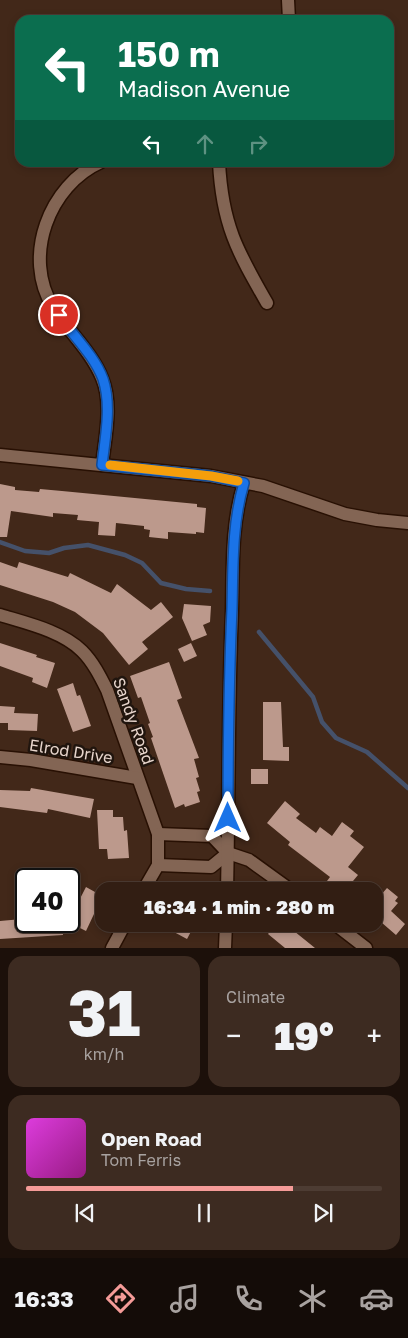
<!DOCTYPE html>
<meta charset="utf-8">
<style>
body{margin:0;font-family:"Golos Text",sans-serif;background:#3d2b21;color:#f1f3f6;height:100vh;display:flex;flex-direction:column;font-size:19px;white-space:nowrap}
*{box-sizing:border-box;margin:0}
p{font-size:16px;color:#a8a2a0}
.icon{flex:none;width:28px;height:28px;fill:none;stroke:currentColor;stroke-width:2;stroke-linecap:round;stroke-linejoin:round}
.map{position:relative;height:948px;overflow:hidden}
.drawer{display:flex;flex-direction:column;gap:8px;padding:8px;background:#1c100a;flex:1}
.drawer>*{flex:none}
.guide{position:absolute;left:15px;top:15px;width:379px;height:152px;border-radius:15px;box-shadow:0 2px 8px #0003,0 0 0 1px #4d3c33;background:#0b6e4f;color:#fff;overflow:hidden}
.speed{position:absolute;left:15px;top:868px;display:flex;gap:10px;font-size:25px;font-weight:700;text-align:center}
.speed>*{display:grid;place-content:center;width:65px;height:65px;border-radius:50%;background:#321e13;box-shadow:0 2px 8px #0003,0 0 0 1px #4d3c33;line-height:1}
.speed .limit{border:2px solid #111;border-radius:8px;background:#fff;color:#111}
.pin{position:absolute;display:grid;place-items:center;width:42px;height:42px;color:#fff;margin:-21px;border:2px solid #fff;border-radius:50%;box-shadow:0 1px 5px #0007}
.me{position:absolute;width:55px;margin:-28px;rotate:0deg;stroke-linejoin:round;filter:drop-shadow(0 0 4px #0008)}
.turn{display:flex;align-items:center;gap:18px;height:105px;padding:0 20px;font-size:22px}
.turn .icon{width:65px;height:65px;stroke-width:2.5}
.turn b{display:block;font-size:35px;line-height:42px}
.lanes{display:flex;align-items:center;height:48px;padding:0 20px;background:#0003;justify-content:center;gap:25px;direction:ltr}
.lanes .off{opacity:.35}
.big{font-size:38px;font-weight:800;line-height:1.1}
.drawer .widget{flex:1;display:flex;flex-direction:column;justify-content:center;gap:8px;min-width:0;padding:0 18px;border-radius:15px;background:#3d2b21}
.drawer .dial{align-items:center;gap:0}
.dial b{font-size:65px;line-height:1}
.song{display:flex;align-items:center;gap:15px}
.cover{width:60px;height:60px;border-radius:8px;background:linear-gradient(135deg,hsl(300 70% 55%),hsl(310 70% 35%))}
.played{height:5px;border-radius:2px;background:linear-gradient(90deg,#f59b98 75%,#4d3c33 75%)}
.keys{display:flex;justify-content:space-around;direction:ltr}
.heat{display:flex;justify-content:space-between;align-items:center;font-size:28px;direction:ltr}
.drawer .tiles{flex:1;display:grid;gap:8px;grid-template-columns:1fr 1fr}
.widget:last-child{grid-column:span 2}
.trip{position:absolute;left:95px;top:882px;width:288px;height:50px;border-radius:15px;background:#321e13;box-shadow:0 2px 8px #0003,0 0 0 1px #4d3c33;font-weight:800;line-height:50px;text-align:center}
.tabs{display:flex;height:80px;justify-content:space-around;align-items:center;background:#140c08;color:#a8a2a0}
.tabs .icon{width:35px;height:35px}
.tabs .current{color:#f59b98}
.tabs b{font-size:22px;color:#f1f3f6}
.map>svg:first-child{display:block}
.lines{fill:none;stroke-linecap:round;stroke-linejoin:round}
.stream{stroke:#45516a;stroke-width:4.5}
.building{fill:#bc998c}
.minor-casing{stroke:#281003;stroke-width:15}
.minor{stroke:#836554;stroke-width:12}
.route-casing{stroke:#114b97;stroke-width:12}
.route{stroke:#1a73e8;stroke-width:9}
.slow{stroke:#f59e0b;stroke-width:9}
.labels{text-anchor:middle;dominant-baseline:central;stroke-width:5;stroke-linejoin:round;paint-order:stroke}
.street-label{font-size:16px;fill:#e7d5cc;stroke:#20150e}
</style>
<div class="map">
<svg width="408" height="948" viewBox="0 0 408 948">
<rect width="100%" height="100%" fill="#422819"/>
<g class="lines">
<!-- stream -->
<g class="stream">
<path d="M0 542 25 551 49 553 64 548 88 545 125 555 142 563 161 583 186 589 210 591"/>
<path d="M259 632 313 697 322 722 336 738 367 752 408 788"/>
</g>
</g>
<!-- building -->
<g class="building">
<path d="M0 484 15 487V490L39 492 40 489 62 491 197 504V507L206 508 204 533 196 532V534L168 532V539L149 537 150 530 144 529V526L116 523 115 536 98 535 99 522 77 520 78 515 53 513V517L11 511 7 537H0Z"/>
<path d="M0 562 17 568 19 562 68 577 70 573 111 593 117 584 151 610 161 602 173 617 142 642 148 649 129 665 103 633 75 612 53 602 0 585Z"/>
<path d="M184 604 211 606 210 622 203 625 207 635 192 641 182 618Z"/>
<path d="M0 643 37 655 36 657 55 663 47 688 32 682 33 678 0 666Z"/>
<path d="M191 643 197 656 184 662 178 649Z"/>
<path d="M169 662 182 698 177 700 199 758 194 759 199 777 196 778 200 791 197 792 200 802 185 807 184 804 175 808 151 738 153 737 148 724 150 723 141 697 138 698 130 676Z"/>
<path d="M73 683 77 696 80 695 91 726 73 732 57 689Z"/>
<path d="M263 702H281L283 747H289V761L263 760Z"/>
<path d="M0 706 15 707 14 713 38 714 37 731 8 730V723H0Z"/>
<rect x="251" y="769" width="17" height="15"/>
<path d="M31 788 94 799 90 818 48 809 47 813 0 807V790L30 791Z"/>
<path d="M285 801 300 814 296 818 316 833 320 827 332 836 342 822 354 831 350 836 364 847 348 867 358 875 353 881 366 891H340L327 881 330 877 288 845 290 842 267 823Z"/>
<path d="M97 810H113V817H123L124 831 127 830 129 858 108 859 107 849H99Z"/>
<path d="M86 887 104 897V901L96 915 94 914 86 931 68 922Z"/>
<path d="M387 888 398 897 395 901 398 903 391 911 405 924 396 935 374 916V903Z"/>
<path d="M22 919V921H62L63 935 0 939V921Z"/>
<path d="M159 924H195L187 939Z"/>
<path d="M276 924H279L287 930 289 927 315 948H285L268 934Z"/>
</g>
<g class="lines">
<!-- minor casing -->
<g class="minor-casing">
<g id="minor">
<path d="M288 0 289 20"/>
<path d="M101 162C49 185 22 257 53 307 68 331 91 351 102 378 113 404 105 438 102 465"/>
<path d="M219 162C222 224 237 251 267 303"/>
<path d="M0 455 211 476 263 486 345 514 377 520 408 523"/>
<path d="M0 615C26 623 62 631 82 651 93 662 100 676 107 690L158 834V865L143 891"/>
<path d="M0 757 31 760 137 778"/>
<path d="M158 834 212 836 228 853 249 860 292 891"/>
<path d="M158 865 211 867 228 853"/>
<path d="M227 891C229 798 228 704 232 611 233 568 231 524 244 483"/>
<path d="M335 924 366 948"/>
<path d="M112 948 125 924"/>
<path d="M225 948 226 924"/>
</g>
</g>
<!-- minor -->
<use href="#minor" class="minor"/>
</g>
<g class="lines">
<!-- route casing -->
<g class="route-casing">
<path id="route" d="M59 315C73 336 94 355 103 379 112 406 105 438 102 465L211 476 244 483C232 523 233 566 232 608 229 677 228 747 228 818"/>
</g>
<!-- route -->
<use href="#route" class="route"/>
<!-- slow -->
<path class="slow" d="M110 465 211 476 238 481"/>
</g>
<g class="labels">
<!-- street labels -->
<g class="street-label">
<text transform="translate(134 721) rotate(70)">Sandy Road</text>
<text transform="translate(71 751) rotate(9)">Elrod Drive</text>
</g>
</g>
</svg>
<div class="speed"><div class="limit">40</div></div>
<div class="pin" style="left:59px;top:315px;background:#d93025"><svg class="icon" aria-label="arrive" viewBox="0 0 24 24"><path d="M6 21V4h12l-3 4 3 4H6"/></svg></div>
<svg class="me" style="left:228px;top:818px" viewBox="-20 -20 40 40"><path d="M0-17L14 15 0 8-14 15z" fill="#1a73e8" stroke="#fff" stroke-width="4"/></svg>
<div class="trip">16:34 · 1 min · 280 m</div>
<div class="guide">
<div class="turn"><svg class="icon" aria-label="left" viewBox="0 0 24 24"><path d="M17 20v-9H6M10 6l-5 5 5 5"/></svg><div><b>150 m</b>Madison Avenue</div></div>
<div class="lanes"><svg class="icon" aria-label="left" viewBox="0 0 24 24"><path d="M17 20v-9H6M10 6l-5 5 5 5"/></svg><svg class="icon off" aria-label="ahead" viewBox="0 0 24 24"><path d="M12 20V5M6 11l6-6 6 6"/></svg><svg class="icon off" aria-label="right" viewBox="0 0 24 24"><path d="M7 20v-9h11M14 6l5 5-5 5"/></svg></div>
</div>
</div>
<section class="drawer">
<div class="tiles">
<div class="widget dial"><b>31</b><p>km/h</p></div>
<div class="widget"><p>Climate</p>
<div class="heat"><a>−</a><b class="big">19°</b><a>+</a></div>
</div>
<div class="widget">
<div class="song"><i class="cover"></i><div><b>Open Road</b><p>Tom Ferris</p></div></div>
<div class="played"></div>
<div class="keys"><svg class="icon" aria-label="previous" viewBox="0 0 24 24"><path d="M18 5L8 12l10 7zM5 5v14"/></svg><svg class="icon" aria-label="pause" viewBox="0 0 24 24"><path d="M8 5v14M16 5v14"/></svg><svg class="icon" aria-label="next" viewBox="0 0 24 24"><path d="M6 5l10 7-10 7zM19 5v14"/></svg></div>
</div>
</div>
</section>
<nav class="tabs">
<b>16:33</b>
<svg class="icon current" aria-label="directions" viewBox="0 0 24 24"><path d="M12 3l9 9-9 9-9-9zM9 14v-3h6M13 9l2 2-2 2"/></svg>
<svg class="icon" aria-label="music" viewBox="0 0 24 24"><path d="M9 18V5l10-2v13"/><circle cx="6" cy="18" r="3"/><circle cx="16" cy="16" r="3"/></svg>
<svg class="icon" aria-label="phone" viewBox="0 0 24 24"><path d="M5 4h4l2 5-3 2q2 4 5 5l2-3 5 2v4C11 20 4 13 5 4z"/></svg>
<svg class="icon" aria-label="climate" viewBox="0 0 24 24"><path d="M12 3v18M4 7l16 10M4 17L20 7"/></svg>
<svg class="icon" aria-label="car" viewBox="0 0 24 24"><path d="M5 17H2v-5l4-1 3-4h7l3 4 3 1v5h-3M9 17h6M6 11h13"/><circle cx="7" cy="17" r="2"/><circle cx="17" cy="17" r="2"/></svg>
</nav>
